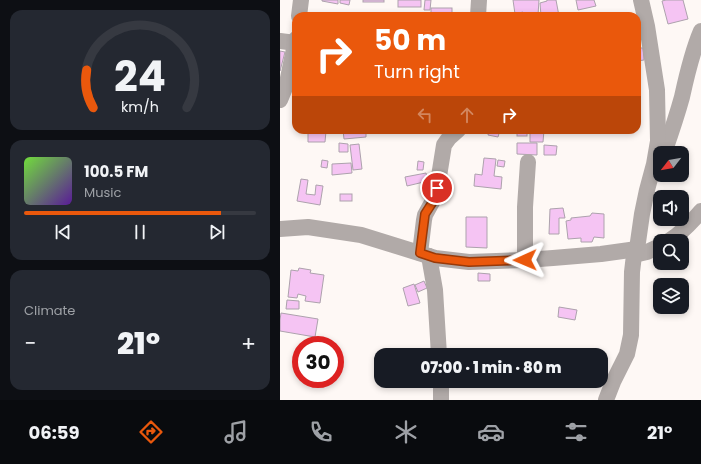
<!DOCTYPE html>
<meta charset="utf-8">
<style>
body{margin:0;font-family:Poppins,sans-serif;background:#242831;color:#f1f3f6;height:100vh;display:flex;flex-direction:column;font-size:15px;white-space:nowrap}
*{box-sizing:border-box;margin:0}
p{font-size:13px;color:#9ea1a6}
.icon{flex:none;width:22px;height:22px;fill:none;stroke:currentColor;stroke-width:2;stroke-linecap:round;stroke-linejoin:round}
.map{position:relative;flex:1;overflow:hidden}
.drawer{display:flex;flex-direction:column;gap:10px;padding:10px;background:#0d0f14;width:280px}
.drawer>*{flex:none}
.top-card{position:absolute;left:12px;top:12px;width:349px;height:122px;border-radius:12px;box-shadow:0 2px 6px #0003;background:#ea580c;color:#fff;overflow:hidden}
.needle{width:26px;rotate:239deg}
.buttons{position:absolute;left:373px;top:146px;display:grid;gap:8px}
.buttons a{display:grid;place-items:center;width:36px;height:36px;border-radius:8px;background:#171b24;box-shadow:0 2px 6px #0003;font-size:20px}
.speed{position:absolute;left:12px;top:336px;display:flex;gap:8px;font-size:20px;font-weight:700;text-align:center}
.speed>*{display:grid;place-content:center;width:52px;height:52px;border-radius:50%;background:#171b24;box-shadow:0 2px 6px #0003;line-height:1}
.speed .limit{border:6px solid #d22;background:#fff;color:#111}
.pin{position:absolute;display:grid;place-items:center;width:34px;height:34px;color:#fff;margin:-17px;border:2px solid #fff;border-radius:50%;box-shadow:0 1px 4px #0007}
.me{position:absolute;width:44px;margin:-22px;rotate:269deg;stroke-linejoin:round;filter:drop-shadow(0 0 3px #0008)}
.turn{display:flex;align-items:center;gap:14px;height:84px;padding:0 16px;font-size:18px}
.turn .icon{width:52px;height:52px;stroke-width:2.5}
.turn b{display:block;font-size:28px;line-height:34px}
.lanes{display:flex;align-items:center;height:38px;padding:0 16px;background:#0003;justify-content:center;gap:20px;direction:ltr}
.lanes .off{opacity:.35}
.big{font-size:30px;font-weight:800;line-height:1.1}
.drawer .card{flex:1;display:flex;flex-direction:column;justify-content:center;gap:6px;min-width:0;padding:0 14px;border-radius:12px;background:#242831}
.drawer .dial{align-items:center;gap:0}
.dial svg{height:104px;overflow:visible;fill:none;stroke:#363941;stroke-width:7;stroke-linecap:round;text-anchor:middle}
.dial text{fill:#f1f3f6;stroke:none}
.song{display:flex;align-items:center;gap:12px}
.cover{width:48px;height:48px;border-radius:6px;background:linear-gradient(135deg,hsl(100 70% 55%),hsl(270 70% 35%))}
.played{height:4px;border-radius:2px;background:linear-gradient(90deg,#ea580c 85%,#363941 85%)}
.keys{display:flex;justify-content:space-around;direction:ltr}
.heat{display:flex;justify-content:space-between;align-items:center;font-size:22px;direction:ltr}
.trip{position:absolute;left:94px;top:348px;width:234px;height:40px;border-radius:12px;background:#171b24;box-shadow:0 2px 6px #0003;font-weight:800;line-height:40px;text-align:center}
.dock{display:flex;height:64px;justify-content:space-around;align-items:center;background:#090b0e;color:#9ea1a6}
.dock .icon{width:28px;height:28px}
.dock .on{color:#ea580c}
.dock b{font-size:18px;color:#f1f3f6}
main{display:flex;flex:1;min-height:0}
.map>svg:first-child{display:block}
.building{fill:#f5c4f3;stroke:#ada2ad}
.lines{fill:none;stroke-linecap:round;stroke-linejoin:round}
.minor{stroke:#b1aaa8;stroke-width:16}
.route-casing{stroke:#983908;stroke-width:10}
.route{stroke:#ea580c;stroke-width:7}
</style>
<main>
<section class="drawer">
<div class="card dial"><svg viewBox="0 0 100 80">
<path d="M14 69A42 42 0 1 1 86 69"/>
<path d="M14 69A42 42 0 0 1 9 40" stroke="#ea580c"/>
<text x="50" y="56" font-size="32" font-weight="700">24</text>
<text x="50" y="72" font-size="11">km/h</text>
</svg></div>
<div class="card">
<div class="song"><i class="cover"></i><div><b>100.5 FM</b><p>Music</p></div></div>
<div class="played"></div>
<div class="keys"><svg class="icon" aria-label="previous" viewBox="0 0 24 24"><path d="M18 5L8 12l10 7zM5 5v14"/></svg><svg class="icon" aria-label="pause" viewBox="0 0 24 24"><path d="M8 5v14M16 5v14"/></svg><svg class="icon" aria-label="next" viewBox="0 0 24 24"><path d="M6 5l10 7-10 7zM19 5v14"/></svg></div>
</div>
<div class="card"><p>Climate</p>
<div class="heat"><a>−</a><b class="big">21°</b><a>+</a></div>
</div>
</section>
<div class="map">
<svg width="421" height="400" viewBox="0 0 421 400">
<rect width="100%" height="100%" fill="#fef8f5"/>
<!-- building -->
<g class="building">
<path d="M42 0H58V4L42 1Z"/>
<path d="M60 0H70L69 5 60 3Z"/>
<rect x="83" y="0" width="21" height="2"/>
<rect x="118" y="0" width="23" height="7"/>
<path d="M145 0H151L150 10H144Z"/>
<path d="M233 0H259L258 15 247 16 243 12 235 14Z"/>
<path d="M267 0H276L279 16H261L260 3 267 1Z"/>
<path d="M296 0H314L316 6 298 10Z"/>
<path d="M386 0H403L408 19 388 24 382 1Z"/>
<rect x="151" y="8" width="21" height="7"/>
<path d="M357 39 359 48H363L364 60 357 61Z"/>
<path d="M0 51 5 52 0 71Z"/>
<path d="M63 130H86V137L64 139Z"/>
<path d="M209 130H220L218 137 208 135Z"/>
<rect x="237" y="130" width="10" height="6"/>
<path d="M250 130H264L263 142H250Z"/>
<path d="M28 131H46L45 142H28Z"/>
<path d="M59 143 68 144V152H59Z"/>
<path d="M237 143H257V155L237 154Z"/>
<path d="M79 144 82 169 73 170 70 145Z"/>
<path d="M264 145 277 146 276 155H264Z"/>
<path d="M204 158 216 159 214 176 222 177 221 189 194 186 195 174 202 175Z"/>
<path d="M42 160 48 161 47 168 41 167Z"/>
<path d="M218 160 225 161 224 167 217 166Z"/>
<path d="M138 161 144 162 143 170H137Z"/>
<path d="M71 163 72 173 52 175V164Z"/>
<path d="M146 173 148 181 127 186 125 177Z"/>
<path d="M21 179 28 180 26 194 35 195 36 185 43 186 40 205 17 201Z"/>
<rect x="60" y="194" width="12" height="7"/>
<path d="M283 208 285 218H279V234H269L270 209Z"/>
<path d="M312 213 324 214V238L314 237 312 242H301V238L288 239 286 221 291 220V218L310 216Z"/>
<path d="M186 217H207V248L186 247Z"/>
<path d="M19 268 31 270 30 273 44 275 40 303 25 301 26 296 18 294 17 298 8 297 11 270 18 271Z"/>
<path d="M198 273 210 274V281H198Z"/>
<path d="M144 281 147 288 138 292 135 285Z"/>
<path d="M134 284 140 303 128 306 123 288Z"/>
<path d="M7 300 19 301V309H6Z"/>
<path d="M279 307 297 310 295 320 278 317Z"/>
<path d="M1 313 38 319 35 337 0 331V320Z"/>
</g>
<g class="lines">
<!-- minor -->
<g class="minor">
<path d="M19 16 21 0"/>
<path d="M198 16 199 0"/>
<path d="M0 41 15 43"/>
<path d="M0 100 7 83 16 39"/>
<path d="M382 153 385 150C391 133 397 115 402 97 407 74 412 52 421 31"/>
<path d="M0 229 28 227 81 235 155 258 189 262 245 260 273 258 321 254 357 249"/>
<path d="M389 241C401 233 411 223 421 211"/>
<path d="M140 253 144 220 145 215 156 195 164 145 169 138 178 130"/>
<path d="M354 255 367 252 380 246"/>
<path d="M149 256 155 290 159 355"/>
<path d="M245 260V207L248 162"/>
<path d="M161 381V400"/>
<path d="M326 400 333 382 347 354 351 335 352 272 354 255 357 249 362 214 367 190 374 164 378 141 377 90 367 26 361 0"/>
</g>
</g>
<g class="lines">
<!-- route casing -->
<g class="route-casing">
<path id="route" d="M157 188 154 200 145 214 140 253 155 258 189 262 245 260"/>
</g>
<!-- route -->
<use href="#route" class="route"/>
</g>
</svg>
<div class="buttons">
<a><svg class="needle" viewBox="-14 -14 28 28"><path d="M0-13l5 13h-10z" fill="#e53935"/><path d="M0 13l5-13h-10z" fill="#9ea1a6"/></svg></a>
<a><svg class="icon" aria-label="sound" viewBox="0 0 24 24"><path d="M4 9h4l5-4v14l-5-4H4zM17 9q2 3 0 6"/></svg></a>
<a><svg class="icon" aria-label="search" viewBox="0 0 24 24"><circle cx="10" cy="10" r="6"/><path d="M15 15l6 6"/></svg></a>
<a><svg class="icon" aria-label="layers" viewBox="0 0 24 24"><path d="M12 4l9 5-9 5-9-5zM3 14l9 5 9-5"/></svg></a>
</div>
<div class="speed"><div class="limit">30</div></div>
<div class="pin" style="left:157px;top:188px;background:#d93025"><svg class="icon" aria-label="arrive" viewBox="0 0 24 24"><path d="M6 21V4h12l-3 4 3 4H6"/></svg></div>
<svg class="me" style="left:245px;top:260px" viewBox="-20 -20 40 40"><path d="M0-17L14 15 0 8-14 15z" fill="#ea580c" stroke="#fff" stroke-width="4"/></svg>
<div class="trip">07:00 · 1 min · 80 m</div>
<div class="top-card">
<div class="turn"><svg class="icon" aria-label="right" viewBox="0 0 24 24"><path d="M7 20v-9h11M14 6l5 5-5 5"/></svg><div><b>50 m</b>Turn right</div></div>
<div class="lanes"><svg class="icon off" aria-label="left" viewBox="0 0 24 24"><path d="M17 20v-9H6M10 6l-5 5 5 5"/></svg><svg class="icon off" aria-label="ahead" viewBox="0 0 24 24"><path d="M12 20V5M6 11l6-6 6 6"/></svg><svg class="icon" aria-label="right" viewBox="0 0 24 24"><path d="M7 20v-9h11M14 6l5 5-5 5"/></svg></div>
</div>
</div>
</main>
<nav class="dock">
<b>06:59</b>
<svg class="icon on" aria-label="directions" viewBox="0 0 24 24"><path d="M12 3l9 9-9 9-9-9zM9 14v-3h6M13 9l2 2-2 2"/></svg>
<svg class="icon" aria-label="music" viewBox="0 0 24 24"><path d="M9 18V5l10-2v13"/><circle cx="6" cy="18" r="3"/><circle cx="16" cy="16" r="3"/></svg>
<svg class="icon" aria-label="phone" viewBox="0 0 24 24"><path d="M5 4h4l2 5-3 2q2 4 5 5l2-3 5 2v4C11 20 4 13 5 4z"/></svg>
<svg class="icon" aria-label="climate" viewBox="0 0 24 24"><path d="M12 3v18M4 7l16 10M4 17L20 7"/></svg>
<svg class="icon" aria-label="car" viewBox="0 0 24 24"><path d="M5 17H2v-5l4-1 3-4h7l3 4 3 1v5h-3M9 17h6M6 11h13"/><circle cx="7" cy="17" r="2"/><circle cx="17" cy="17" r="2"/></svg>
<svg class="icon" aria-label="filters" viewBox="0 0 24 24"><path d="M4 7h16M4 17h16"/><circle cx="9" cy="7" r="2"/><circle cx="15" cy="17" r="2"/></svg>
<b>21°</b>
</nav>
